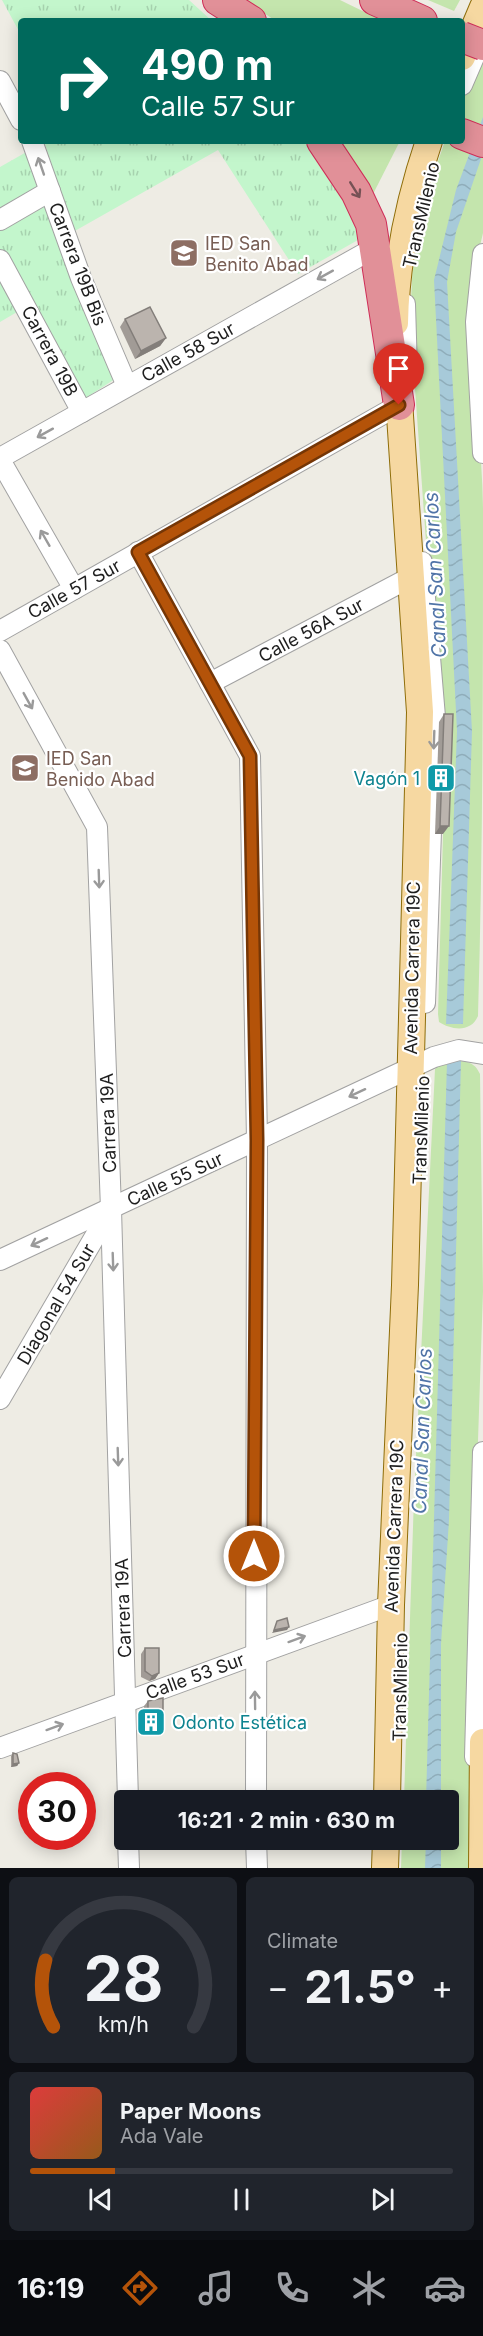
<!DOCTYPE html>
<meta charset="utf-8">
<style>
body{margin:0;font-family:Inter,sans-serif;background:#20242c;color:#f1f3f6;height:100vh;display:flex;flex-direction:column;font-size:22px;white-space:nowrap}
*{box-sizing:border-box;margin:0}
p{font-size:20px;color:#9ea1a6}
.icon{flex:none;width:33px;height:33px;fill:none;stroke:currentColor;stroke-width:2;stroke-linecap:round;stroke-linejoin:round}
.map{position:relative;height:1868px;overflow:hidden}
.details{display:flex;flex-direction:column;gap:9px;padding:9px;background:#0d0f14;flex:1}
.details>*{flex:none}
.top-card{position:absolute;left:18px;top:18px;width:447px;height:126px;border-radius:6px;box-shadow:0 3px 15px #0003;background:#00695c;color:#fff;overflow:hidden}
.speed{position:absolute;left:18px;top:1772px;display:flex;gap:12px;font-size:30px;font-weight:700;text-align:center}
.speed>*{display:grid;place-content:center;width:78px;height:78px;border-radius:50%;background:#171b24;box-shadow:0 3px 15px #0003;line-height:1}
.speed .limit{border:9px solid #d22;background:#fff;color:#111}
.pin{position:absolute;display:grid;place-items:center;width:51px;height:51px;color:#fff;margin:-62px -26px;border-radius:50% 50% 50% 0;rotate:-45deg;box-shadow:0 0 6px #0007}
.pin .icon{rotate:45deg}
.me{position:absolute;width:66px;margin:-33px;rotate:0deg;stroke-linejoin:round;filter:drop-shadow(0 0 4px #0008)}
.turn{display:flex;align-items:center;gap:21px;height:126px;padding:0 24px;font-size:27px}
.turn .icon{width:78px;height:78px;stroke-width:2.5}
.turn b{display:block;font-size:42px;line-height:51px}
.big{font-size:45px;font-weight:700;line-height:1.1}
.details .tile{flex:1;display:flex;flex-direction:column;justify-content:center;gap:9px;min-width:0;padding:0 21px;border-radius:9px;background:#20242c}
.details .dial{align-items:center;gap:0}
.dial svg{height:156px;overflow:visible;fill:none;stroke:#363941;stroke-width:7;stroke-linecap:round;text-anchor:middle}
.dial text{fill:#f1f3f6;stroke:none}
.song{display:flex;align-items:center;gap:18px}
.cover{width:72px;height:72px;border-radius:9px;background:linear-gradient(135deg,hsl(0 70% 55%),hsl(30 70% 35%))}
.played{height:6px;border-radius:3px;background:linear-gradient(90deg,#b45309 20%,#363941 20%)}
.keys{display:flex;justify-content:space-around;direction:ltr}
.heat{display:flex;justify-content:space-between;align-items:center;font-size:33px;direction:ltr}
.details .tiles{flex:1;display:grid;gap:9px;grid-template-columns:1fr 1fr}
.tile:last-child{grid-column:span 2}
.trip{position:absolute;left:114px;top:1790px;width:345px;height:60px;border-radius:6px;background:#171b24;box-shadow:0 3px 15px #0003;font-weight:700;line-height:60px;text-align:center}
.menu{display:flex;height:96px;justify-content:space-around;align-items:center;background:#090b0e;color:#9ea1a6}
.menu .icon{width:42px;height:42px}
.menu .on{color:#b45309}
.menu b{font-size:27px;color:#f1f3f6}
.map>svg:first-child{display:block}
.grass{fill:#c4e5ad}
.park{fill:url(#park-tufts)}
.water{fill:url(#water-waves)}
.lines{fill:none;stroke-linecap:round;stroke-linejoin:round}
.minor-casing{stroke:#a2a2a2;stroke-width:22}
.major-casing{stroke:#8e6d09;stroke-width:28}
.highway-casing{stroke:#cf2e58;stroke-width:32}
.minor{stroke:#fff;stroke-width:20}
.major{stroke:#f6d8a1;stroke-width:26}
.highway{stroke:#e19098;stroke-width:30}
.highway-bridge-casing{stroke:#cf2e58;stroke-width:32;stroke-linecap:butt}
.highway-bridge{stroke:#e19098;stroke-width:30}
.wall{fill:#a19b96}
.shaded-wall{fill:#837e7a}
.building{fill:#bbb4ae;stroke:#837e7a;stroke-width:1.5}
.oneway{stroke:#9a9a9a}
.oneway2{stroke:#765155}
.route-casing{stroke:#753606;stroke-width:15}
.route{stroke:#b45309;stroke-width:10}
.labels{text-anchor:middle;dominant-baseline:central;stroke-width:4.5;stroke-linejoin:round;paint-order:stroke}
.street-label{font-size:18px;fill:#1e1e1e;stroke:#fff}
.education-label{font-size:18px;fill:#785e54;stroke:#fff;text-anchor:start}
.culture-label{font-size:18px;fill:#0d838f;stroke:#fff;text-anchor:end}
.water-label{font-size:20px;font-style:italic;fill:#5074a7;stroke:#fff}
</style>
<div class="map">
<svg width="483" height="1868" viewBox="0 0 483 1868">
<defs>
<pattern id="park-tufts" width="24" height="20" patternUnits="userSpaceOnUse" patternTransform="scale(1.5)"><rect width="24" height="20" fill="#c3f6cc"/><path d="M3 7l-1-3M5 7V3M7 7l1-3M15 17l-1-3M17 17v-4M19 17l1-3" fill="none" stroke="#a7d2af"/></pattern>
<pattern id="water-waves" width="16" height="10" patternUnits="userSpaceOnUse" patternTransform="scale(1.5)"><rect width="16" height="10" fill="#a7cad9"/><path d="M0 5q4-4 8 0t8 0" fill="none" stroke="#8fadba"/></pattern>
</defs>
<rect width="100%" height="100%" fill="#eeece4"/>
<!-- grass -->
<g class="grass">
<path d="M244 0H340L383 21H276Z"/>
<path d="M428 0H460L454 11Z"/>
<path d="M483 43V233C460 323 482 417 483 508 483 677 483 847 478 1016 471 1033 451 1030 439 1022L438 1014 443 834 439 722 410 319 413 260 436 167 445 141H462V95Z"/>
<path d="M335 141H400L372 196Z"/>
<path d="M453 1060C467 1062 474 1061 480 1074L483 1291 469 1710 470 1868H401L402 1839H448V1800H404L414 1497 435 1069 440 1064Z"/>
</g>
<!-- park -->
<g class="park">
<path d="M2 0H189L212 21H21V35Z"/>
<path d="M44 141H313L365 236 298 274 218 150 73 232Z"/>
<path d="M30 150 115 379 81 401 29 305 0 322V167Z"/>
</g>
<!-- water -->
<g class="water">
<path d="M483 117V153L456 232 447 282 472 731 463 1024H446L457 731 434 280 456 190Z"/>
<path d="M453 1060 461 1061 449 1520 441 1644V1800H426L447 1061Z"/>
<path d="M426 1839H441V1868H425Z"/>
</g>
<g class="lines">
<!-- minor casing -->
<g class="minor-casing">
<g id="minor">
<path d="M0 81 21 120"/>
<path d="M462 85 480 43"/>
<path d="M32 141 81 278 127 386"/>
<path d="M0 220 50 191"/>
<path d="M483 254 476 322 483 453"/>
<path d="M0 260 82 412"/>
<path d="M405 304 407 371"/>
<path d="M0 458 376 247"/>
<path d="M0 460 74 589"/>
<path d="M138 552 250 756 257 1140 256 1800"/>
<path d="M422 562 435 717 425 1003"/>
<path d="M0 631 399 405"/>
<path d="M0 650 97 827 111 1209 128 1800"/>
<path d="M210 683 411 577"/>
<path d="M0 1260 434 1057 459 1050 483 1054"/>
<path d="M0 1399 111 1209"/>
<path d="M0 1748 391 1605"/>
<path d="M475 1757 483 1452"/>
<path d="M128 1839 129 1868"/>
<path d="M256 1839 257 1868"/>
</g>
</g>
<!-- major casing -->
<g class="major-casing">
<g id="major">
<path d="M462 57 483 7"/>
<path d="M395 323C396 260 409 200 429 141"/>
<path d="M387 1800 391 1605 405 1285 420 712 398 386"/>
<path d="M385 1868 386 1839"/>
<path d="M482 1868 483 1742"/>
</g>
</g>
<!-- highway casing -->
<g class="highway-casing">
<g id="highway">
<path d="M218 0 251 21"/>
<path d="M375 0 422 21"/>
<path d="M462 134 483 142"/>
<path d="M322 141 356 192 371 224 399 405"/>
</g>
</g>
<!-- minor -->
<use href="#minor" class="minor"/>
<!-- major -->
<use href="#major" class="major"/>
<!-- highway -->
<use href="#highway" class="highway"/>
<!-- highway-bridge casing -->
<g class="highway-bridge-casing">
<path id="highway-bridge" d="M462 37 483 45"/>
</g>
<!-- highway-bridge -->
<use href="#highway-bridge" class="highway-bridge"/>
</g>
<!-- wall -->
<g class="wall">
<path d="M125 319 166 338 160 346 135 359 120 327Z"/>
<path d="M444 714 443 834H435L439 722Z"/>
<path d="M145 1648 159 1673 155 1679 149 1681 141 1677V1654Z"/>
<path d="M148 1701 163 1723 159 1729 144 1731V1706Z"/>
<path d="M13 1753 19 1763 17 1766 11 1767V1756Z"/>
</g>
<!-- shaded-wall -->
<g class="shaded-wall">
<path d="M166 338 160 346 135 359 141 351Z"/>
<path d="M440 826H449L443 834H435Z"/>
<path d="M289 1627 287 1630 272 1633 274 1630Z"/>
<path d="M159 1673 155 1679 149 1681 152 1676Z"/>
<path d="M163 1723 159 1729 144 1731 148 1726Z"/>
<path d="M19 1763 17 1766 11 1767 13 1764Z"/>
</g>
<!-- building -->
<g class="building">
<path d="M150 307 166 338 141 351 125 319Z"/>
<path d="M444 714H453L449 826H440Z"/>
<path d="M287 1618 289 1627 274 1630 277 1621Z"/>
<path d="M145 1648H159V1673L152 1676 145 1671Z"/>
<path d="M163 1698V1723L148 1726V1701Z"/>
<path d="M13 1753 17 1754 19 1763 13 1764Z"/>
</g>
<!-- one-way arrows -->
<defs><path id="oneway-shaft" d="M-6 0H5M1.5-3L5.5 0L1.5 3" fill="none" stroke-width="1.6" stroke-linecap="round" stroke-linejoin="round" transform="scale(1.5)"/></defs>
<g class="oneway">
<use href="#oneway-shaft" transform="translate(41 166) rotate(-109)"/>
<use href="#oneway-shaft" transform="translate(325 275) rotate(151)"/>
<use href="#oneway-shaft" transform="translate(45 433) rotate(151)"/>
<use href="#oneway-shaft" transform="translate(45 538) rotate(-120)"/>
<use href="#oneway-shaft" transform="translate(28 701) rotate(61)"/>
<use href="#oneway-shaft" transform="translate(434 740) rotate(92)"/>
<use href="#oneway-shaft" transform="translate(99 879) rotate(88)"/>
<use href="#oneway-shaft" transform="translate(357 1093) rotate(155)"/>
<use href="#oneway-shaft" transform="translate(39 1242) rotate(155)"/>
<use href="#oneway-shaft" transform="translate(113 1262) rotate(88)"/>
<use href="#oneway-shaft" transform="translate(118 1457) rotate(88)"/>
<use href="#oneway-shaft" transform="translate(297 1639) rotate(-20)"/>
<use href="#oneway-shaft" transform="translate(255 1700) rotate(-91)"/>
<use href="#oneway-shaft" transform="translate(55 1727) rotate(-20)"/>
</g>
<use class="oneway2" href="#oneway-shaft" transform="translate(355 190) rotate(58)"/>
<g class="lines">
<!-- route casing -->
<g class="route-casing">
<path id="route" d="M254 1556 257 1140 250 756 138 552 399 405"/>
</g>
<!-- route -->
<use href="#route" class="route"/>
</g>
<!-- icons -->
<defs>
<g id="school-square" transform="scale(1.5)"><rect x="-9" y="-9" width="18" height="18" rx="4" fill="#8d6e63" stroke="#fff"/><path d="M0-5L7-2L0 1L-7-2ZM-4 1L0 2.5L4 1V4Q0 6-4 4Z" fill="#fff"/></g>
<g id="building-square" transform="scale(1.5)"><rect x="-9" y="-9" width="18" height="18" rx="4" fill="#0f9aa8" stroke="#fff"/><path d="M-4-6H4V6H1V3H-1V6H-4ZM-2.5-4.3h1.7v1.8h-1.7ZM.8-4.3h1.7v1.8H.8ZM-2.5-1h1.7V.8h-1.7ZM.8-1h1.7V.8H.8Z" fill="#fff"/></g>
</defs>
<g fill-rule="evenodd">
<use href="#school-square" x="184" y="253"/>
<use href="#school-square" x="25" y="768"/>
<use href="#building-square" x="441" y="778"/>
<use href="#building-square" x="151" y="1722"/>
</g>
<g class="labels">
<!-- street labels -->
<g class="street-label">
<text transform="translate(421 215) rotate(-77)">TransMilenio</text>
<text transform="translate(78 264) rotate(69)">Carrera 19B Bis</text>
<text transform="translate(50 351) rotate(62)">Carrera 19B</text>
<text transform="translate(188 352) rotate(-29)">Calle 58 Sur</text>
<text transform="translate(74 589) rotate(-29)">Calle 57 Sur</text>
<text transform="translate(311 630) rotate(-28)">Calle 56A Sur</text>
<text transform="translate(412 968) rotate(-89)">Avenida Carrera 19C</text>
<text transform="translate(108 1123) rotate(-92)">Carrera 19A</text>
<text transform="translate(421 1130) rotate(-88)">TransMilenio</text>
<text transform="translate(175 1179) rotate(-25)">Calle 55 Sur</text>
<text transform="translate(56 1304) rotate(-60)">Diagonal 54 Sur</text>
<text transform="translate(394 1526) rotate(-88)">Avenida Carrera 19C</text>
<text transform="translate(123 1608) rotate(-92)">Carrera 19A</text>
<text transform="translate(195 1676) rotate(-20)">Calle 53 Sur</text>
<text transform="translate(400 1687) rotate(-89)">TransMilenio</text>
</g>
<!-- education labels -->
<g class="education-label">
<text x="205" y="243">IED San<tspan x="205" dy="21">Benito Abad</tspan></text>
<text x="46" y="758">IED San<tspan x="46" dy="21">Benido Abad</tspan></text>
</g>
<!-- culture labels -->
<g class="culture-label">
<text x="420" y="778">Vagón 1</text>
<text x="172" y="1722" text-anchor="start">Odonto Estética</text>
</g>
<!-- water labels -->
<g class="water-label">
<text transform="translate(435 575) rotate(-93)">Canal San Carlos</text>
<text transform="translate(422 1431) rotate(-88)">Canal San Carlos</text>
</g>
</g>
</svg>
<div class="speed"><div class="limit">30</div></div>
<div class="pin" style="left:399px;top:405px;background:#d93025"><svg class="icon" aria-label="arrive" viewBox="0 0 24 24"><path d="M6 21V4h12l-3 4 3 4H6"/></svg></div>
<svg class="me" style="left:254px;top:1556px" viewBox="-20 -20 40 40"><circle r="17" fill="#b45309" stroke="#fff" stroke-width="3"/><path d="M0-11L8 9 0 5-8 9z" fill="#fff"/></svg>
<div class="trip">16:21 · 2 min · 630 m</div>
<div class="top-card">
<div class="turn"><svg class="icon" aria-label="right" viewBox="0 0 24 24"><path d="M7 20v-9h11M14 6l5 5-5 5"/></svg><div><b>490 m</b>Calle 57 Sur</div></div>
</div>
</div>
<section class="details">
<div class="tiles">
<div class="tile dial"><svg viewBox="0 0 100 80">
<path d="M14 69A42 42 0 1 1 86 69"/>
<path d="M14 69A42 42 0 0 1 10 35" stroke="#b45309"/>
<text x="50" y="56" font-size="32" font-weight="700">28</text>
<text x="50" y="72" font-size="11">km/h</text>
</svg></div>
<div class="tile"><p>Climate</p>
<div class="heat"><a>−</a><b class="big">21.5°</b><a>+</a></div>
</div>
<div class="tile">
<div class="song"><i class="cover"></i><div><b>Paper Moons</b><p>Ada Vale</p></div></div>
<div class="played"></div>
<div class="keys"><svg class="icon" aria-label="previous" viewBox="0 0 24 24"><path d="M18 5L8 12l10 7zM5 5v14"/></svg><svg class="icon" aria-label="pause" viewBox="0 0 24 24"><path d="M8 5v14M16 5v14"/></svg><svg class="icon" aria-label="next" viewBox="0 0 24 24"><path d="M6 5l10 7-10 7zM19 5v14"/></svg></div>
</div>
</div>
</section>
<nav class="menu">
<b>16:19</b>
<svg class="icon on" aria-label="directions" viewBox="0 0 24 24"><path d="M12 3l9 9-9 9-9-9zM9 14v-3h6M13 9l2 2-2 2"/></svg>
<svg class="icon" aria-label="music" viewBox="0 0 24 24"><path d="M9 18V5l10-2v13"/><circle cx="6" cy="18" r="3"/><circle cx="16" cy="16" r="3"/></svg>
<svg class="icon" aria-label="phone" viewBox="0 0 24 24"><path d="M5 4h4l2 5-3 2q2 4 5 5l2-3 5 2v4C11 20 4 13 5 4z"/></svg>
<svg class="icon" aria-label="climate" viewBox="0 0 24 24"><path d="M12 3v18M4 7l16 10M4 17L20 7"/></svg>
<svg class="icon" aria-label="car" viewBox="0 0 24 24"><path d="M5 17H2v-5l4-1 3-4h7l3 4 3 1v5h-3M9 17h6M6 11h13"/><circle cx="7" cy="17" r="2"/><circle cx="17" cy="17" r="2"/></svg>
</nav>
